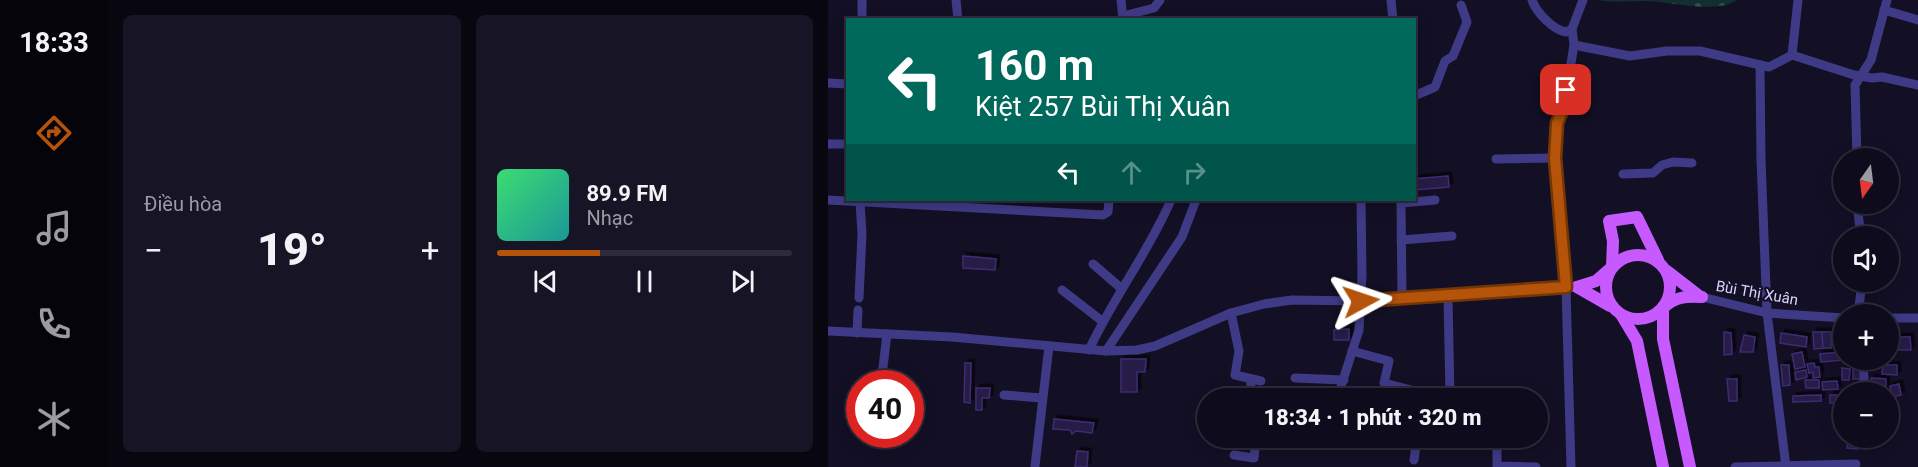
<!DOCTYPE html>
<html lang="vi">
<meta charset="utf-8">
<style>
body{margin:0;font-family:Roboto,sans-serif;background:#171425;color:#f1f3f6;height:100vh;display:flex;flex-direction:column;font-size:22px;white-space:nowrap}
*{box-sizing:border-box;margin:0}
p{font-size:20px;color:#9b9ba3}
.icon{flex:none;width:33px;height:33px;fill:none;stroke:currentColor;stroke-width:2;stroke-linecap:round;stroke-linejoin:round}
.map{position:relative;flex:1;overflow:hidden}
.side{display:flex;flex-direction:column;gap:15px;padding:15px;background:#08060f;width:720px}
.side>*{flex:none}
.hud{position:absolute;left:18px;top:18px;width:570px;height:183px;border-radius:0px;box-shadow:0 3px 15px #0003,0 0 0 2px #2e2b3b;background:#00695c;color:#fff;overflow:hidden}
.needle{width:39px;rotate:194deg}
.buttons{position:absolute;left:1005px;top:148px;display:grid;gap:12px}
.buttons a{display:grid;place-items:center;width:66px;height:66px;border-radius:50%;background:#0e0b1c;box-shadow:0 3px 15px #0003,0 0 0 2px #2e2b3b;font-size:30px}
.speed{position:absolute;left:18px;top:370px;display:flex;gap:12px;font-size:30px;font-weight:700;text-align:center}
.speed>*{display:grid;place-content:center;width:78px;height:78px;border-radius:50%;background:#0e0b1c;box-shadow:0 3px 15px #0003,0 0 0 2px #2e2b3b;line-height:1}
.speed .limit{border:9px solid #d22;background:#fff;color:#111}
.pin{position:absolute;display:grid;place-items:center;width:51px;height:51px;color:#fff;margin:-26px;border-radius:12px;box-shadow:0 3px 9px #0006}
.me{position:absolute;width:66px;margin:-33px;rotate:85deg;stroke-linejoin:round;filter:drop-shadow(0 0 4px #0008)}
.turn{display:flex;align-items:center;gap:21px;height:126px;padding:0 30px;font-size:27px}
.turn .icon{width:78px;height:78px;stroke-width:2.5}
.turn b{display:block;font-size:42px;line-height:51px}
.lanes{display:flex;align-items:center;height:57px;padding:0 30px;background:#0003;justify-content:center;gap:30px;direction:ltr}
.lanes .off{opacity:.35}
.big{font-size:45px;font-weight:800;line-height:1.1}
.side .card{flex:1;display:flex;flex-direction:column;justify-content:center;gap:9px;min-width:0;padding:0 21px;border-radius:9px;background:#171425}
.song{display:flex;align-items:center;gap:18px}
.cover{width:72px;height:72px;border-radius:9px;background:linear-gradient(135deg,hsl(140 70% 55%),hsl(180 70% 35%))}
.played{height:6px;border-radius:3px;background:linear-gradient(90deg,#b45309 35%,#2e2b3b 35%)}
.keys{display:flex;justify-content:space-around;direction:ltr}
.heat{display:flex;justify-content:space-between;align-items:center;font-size:33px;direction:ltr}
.side .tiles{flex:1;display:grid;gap:15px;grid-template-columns:repeat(2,1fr)}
.trip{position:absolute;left:369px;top:388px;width:351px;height:60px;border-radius:30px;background:#0e0b1c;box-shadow:0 3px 15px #0003,0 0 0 2px #2e2b3b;font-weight:800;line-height:60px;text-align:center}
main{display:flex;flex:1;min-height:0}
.tab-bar{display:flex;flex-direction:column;width:108px;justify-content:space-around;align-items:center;background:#06040b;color:#9b9ba3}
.tab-bar .icon{width:42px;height:42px}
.tab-bar .selected{color:#b45309}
.tab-bar b{font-size:27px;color:#f1f3f6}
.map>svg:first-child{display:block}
.cemetery{fill:url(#cemetery-stones)}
.building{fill:#251b46;stroke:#3c2d72;stroke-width:1.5;filter:url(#shadow)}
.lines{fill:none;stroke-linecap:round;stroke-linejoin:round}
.minor{stroke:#3f3a85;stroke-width:9}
.major{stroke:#c65aff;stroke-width:12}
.route-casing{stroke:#753606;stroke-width:15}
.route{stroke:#b45309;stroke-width:10}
.labels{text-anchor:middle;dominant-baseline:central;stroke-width:4.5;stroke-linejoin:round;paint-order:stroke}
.street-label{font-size:15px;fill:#d9d3ff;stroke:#130f25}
</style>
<main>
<nav class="tab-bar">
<b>18:33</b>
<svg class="icon selected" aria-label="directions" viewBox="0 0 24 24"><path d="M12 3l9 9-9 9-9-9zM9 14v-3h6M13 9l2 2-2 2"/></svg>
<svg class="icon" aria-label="music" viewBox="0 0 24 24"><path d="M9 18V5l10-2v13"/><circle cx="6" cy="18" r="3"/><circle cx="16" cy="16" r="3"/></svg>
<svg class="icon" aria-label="phone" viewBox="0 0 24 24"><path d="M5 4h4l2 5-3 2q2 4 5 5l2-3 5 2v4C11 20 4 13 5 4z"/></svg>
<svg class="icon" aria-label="climate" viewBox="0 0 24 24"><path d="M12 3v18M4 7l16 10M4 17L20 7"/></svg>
</nav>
<section class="side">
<div class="tiles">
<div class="card"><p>Điều hòa</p>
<div class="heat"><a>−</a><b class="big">19°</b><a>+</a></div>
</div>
<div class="card">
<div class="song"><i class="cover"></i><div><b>89.9 FM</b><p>Nhạc</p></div></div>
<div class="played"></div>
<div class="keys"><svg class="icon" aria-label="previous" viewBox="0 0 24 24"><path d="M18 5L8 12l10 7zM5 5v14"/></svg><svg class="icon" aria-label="pause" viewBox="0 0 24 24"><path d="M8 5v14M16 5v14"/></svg><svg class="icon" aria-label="next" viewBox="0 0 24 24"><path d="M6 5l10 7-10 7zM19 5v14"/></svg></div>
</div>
</div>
</section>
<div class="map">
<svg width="1090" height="467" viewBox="0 0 1090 467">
<defs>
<pattern id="cemetery-stones" width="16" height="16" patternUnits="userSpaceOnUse" patternTransform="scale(1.5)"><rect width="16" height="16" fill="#122f2f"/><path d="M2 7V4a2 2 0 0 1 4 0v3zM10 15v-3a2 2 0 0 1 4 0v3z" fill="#344c4e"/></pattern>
<filter id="shadow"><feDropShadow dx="3.5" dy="-3.5" stdDeviation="0" flood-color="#0009"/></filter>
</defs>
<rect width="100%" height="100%" fill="#130f25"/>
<!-- cemetery -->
<path class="cemetery" d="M770 0H909C886 15 844 1 817 1 800 1 787 3 770 0Z"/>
<!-- building -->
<g class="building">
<path d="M620 176 621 187 586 190V179Z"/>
<path d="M135 256 168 259 167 270 135 268Z"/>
<path d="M521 329V340H506V330Z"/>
<path d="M896 332 903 333 904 354 896 355Z"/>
<path d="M985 332H994L995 348 986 349Z"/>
<path d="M994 332H1003V348H995Z"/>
<path d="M1012 332H1016V348H1011Z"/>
<path d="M953 333 979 337 978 347 952 343Z"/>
<rect x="1060" y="334" width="5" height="15"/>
<path d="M916 335 927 337 925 352H912Z"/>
<path d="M1069 337H1082L1083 350H1069Z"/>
<path d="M974 352 977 367 967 369 964 354Z"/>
<path d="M1014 352 1015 360 993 362 992 354Z"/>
<path d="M293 359H318L317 372H309V392H293Z"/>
<path d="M137 363H143L142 403 136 402Z"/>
<path d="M986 363 987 367H991L992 377 985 378V372L981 373 979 364Z"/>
<path d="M953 365H961L962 385 955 386Z"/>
<path d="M1055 365H1069V375L1054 374Z"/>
<path d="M1014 368 1022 369 1021 380H1014Z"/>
<rect x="1025" y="369" width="12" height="10"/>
<path d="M978 370 979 377 968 380 967 372Z"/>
<path d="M1043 378 1058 379V390L1042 389Z"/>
<path d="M899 379H909V401H901Z"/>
<path d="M977 380H991V388H978Z"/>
<path d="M1009 381 1010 389 995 390 994 382Z"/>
<path d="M1071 384 1073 395 1064 397 1062 386Z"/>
<path d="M148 388H162L161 398H154V410H148Z"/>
<path d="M993 395V401L965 402V396Z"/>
<rect x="1002" y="395" width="14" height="8"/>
<path d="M1061 410 1068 412 1065 422 1060 420Z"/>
<path d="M226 419 266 423 264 433 248 431 244 434 242 430 225 429Z"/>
<path d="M1020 438H1030V449L1019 448Z"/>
<path d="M249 451 260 452 259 467H247Z"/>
</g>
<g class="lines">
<!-- minor -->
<g class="minor">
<path d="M128 0 130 20"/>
<path d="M293 0 295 20"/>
<path d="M563 0 565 20"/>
<path d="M704 0C708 12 725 30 738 32L744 29"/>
<path d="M1056 10 1090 20"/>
<path d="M295 16 326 8 332 0"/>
<path d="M34 20V0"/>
<path d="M746 45 802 56 839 51H872L941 67 964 55 1026 75 1044 78 1054 77 1090 85"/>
<path d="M964 55 970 0"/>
<path d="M932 65 933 160 939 313 958 467"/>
<path d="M0 83 20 84"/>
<path d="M586 96 607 87 617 61 625 56 639 22 633 5"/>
<path d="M0 144H20"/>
<path d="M668 159 727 158"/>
<path d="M1029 159 1027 85 1043 60 1059 0"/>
<path d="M795 174 825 173 834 165 845 162 864 163"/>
<path d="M0 200 275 215 280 212 281 200"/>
<path d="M573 200 574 298"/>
<path d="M573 203 607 200"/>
<path d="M1029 204 1033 237"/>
<path d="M573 240 624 236"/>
<path d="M265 264 294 289"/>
<path d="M234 290 274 321"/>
<path d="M620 296 622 399"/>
<path d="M874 297 939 313 1016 318"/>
<path d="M31 298 34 234 32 202"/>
<path d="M403 313 411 351 407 375 433 381"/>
<path d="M1030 315 1034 282"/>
<path d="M1060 318H1090"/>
<path d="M0 331 124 337 278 351 309 350 327 346 403 313 436 304 464 300 533 301 749 287"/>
<path d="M29 333 30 310"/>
<path d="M261 350C285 298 320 253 343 200"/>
<path d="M278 351 354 237 368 200"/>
<path d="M524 351 561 361 556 383 595 393 594 399"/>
<path d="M1035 360 1037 393"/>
<path d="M467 378 516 380"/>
<path d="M53 384 59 334"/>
<path d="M176 395 214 398"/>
<path d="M423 399V379"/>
<path d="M509 399 531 330 534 275 533 200"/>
<path d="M669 438V466L708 467"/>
<path d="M1038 438V442"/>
<path d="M494 442 496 438"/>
<path d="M406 455 426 458 428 438"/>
<path d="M586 460 589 438"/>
<path d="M207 466 221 346"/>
<path d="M743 467 738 287 727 158 729 123 736 106 746 45 744 29 755 0"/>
<path d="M907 467 1028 464"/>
</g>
<!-- major -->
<g class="major">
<circle cx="810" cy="287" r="32"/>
<path d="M839 271 870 295"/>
<path d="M749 287 768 281 784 267 785 241 781 221 809 217 830 260"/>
<path d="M749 287 782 306"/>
<path d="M794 316 809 341 835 467"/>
<path d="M862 467 835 339V308C847 297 857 296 874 297"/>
</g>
</g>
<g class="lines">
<!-- route casing -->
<g class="route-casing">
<path id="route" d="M533 301 738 287 727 158 729 123 736 106 738 90"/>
</g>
<!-- route -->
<use href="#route" class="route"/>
</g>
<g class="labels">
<!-- street labels -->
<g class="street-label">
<text transform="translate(929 293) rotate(10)">Bùi Thị Xuân</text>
</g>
</g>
</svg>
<div class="buttons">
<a><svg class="needle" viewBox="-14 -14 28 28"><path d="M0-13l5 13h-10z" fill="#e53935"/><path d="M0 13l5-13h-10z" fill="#9b9ba3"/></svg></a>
<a><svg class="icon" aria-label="sound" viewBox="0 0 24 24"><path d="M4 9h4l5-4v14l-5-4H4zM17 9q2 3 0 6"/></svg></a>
<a>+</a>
<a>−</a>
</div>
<div class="speed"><div class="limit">40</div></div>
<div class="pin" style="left:738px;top:90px;background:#d93025"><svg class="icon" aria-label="arrive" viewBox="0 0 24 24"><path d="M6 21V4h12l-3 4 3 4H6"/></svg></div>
<svg class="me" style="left:533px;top:301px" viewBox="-20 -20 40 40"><path d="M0-17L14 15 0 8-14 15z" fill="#b45309" stroke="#fff" stroke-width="4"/></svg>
<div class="trip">18:34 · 1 phút · 320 m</div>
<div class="hud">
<div class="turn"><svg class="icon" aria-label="left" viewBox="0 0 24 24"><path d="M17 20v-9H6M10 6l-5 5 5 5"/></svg><div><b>160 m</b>Kiệt 257 Bùi Thị Xuân</div></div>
<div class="lanes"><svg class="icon" aria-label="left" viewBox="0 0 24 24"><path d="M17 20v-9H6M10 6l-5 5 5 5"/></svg><svg class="icon off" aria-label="ahead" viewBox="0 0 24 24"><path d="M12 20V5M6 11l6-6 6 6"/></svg><svg class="icon off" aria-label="right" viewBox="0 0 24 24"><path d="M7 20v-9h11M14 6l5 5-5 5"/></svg></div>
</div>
</div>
</main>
